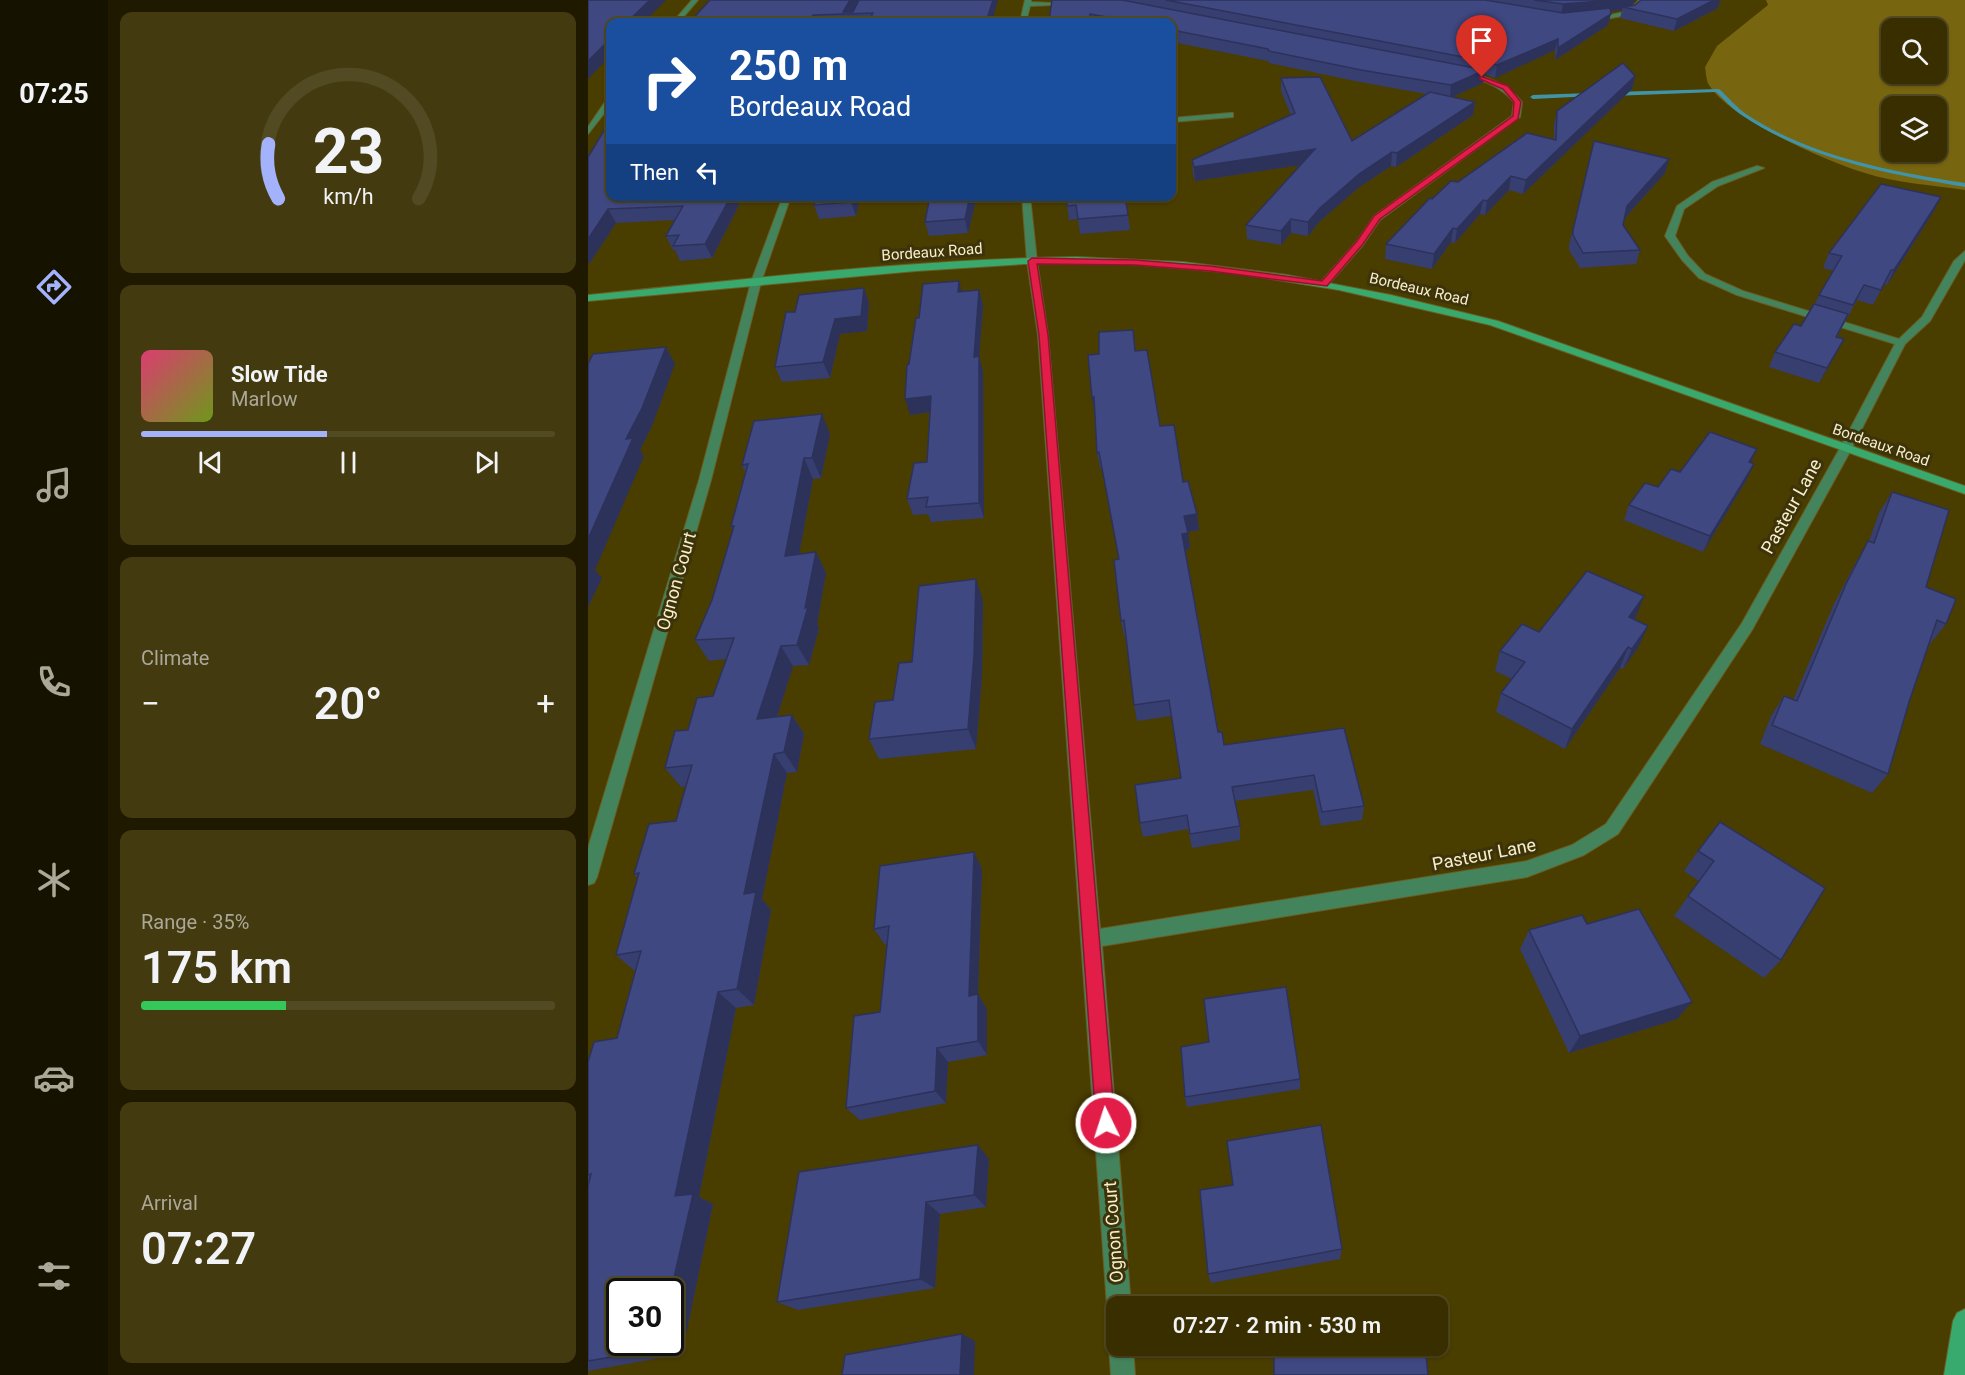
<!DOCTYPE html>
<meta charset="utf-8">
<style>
body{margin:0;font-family:Roboto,sans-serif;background:#433a0f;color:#f1f3f6;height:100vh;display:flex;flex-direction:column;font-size:22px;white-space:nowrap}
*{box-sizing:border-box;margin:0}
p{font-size:20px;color:#aba899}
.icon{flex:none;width:33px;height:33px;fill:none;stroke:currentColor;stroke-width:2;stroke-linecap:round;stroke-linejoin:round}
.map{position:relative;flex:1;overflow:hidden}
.sheet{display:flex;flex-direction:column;gap:12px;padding:12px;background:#1f1900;width:480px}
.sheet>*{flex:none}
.guide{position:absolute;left:18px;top:18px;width:570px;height:183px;border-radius:12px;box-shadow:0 2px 4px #0004,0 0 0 2px #524a22;background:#1a4fa0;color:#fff;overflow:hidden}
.buttons{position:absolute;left:1293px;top:18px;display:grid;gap:12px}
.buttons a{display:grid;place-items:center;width:66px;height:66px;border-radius:12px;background:#382e00;box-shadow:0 2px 4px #0004,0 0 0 2px #524a22;font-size:30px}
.speed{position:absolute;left:18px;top:1278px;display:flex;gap:12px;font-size:30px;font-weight:700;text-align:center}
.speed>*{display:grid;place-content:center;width:78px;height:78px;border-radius:50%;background:#382e00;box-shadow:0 2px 4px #0004,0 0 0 2px #524a22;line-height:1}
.speed .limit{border:3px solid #111;border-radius:9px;background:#fff;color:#111}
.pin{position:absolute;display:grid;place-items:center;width:51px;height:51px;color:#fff;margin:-62px -26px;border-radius:50% 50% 50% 0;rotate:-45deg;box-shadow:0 0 6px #0007}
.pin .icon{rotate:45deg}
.me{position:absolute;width:66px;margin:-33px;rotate:356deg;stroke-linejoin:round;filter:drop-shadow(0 0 4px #0008)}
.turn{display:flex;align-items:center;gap:21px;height:126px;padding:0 24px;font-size:27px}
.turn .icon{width:78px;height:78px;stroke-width:2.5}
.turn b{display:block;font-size:42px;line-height:51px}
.then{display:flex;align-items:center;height:57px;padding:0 24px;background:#0003;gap:12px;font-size:22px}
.big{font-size:45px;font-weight:600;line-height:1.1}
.sheet .card{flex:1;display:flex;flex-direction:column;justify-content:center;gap:9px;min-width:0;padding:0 21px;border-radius:12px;background:#433a0f}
.sheet .dial{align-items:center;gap:0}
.dial svg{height:156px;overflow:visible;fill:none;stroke:#524a22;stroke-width:7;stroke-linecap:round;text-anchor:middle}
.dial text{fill:#f1f3f6;stroke:none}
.song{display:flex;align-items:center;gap:18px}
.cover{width:72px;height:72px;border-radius:9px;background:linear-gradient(135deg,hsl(340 70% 55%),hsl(80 70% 35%))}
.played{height:6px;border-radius:3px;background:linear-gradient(90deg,#a4b2fc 45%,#524a22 45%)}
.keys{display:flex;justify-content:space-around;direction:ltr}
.heat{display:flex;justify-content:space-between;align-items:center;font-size:33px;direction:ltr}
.charge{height:9px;border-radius:4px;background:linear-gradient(90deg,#34c759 35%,#524a22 0)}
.trip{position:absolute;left:518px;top:1296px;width:342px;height:60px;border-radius:12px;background:#382e00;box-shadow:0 2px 4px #0004,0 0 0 2px #524a22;font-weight:600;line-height:60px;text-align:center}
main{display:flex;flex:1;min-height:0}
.menu{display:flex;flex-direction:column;width:108px;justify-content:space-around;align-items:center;background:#161200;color:#aba899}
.menu .icon{width:42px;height:42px}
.menu .selected{color:#a4b2fc}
.menu b{font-size:27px;color:#f1f3f6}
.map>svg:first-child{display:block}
.green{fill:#786510;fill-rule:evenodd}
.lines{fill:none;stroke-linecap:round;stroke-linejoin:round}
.stream{fill:#4194a7;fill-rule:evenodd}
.street-casing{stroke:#695d24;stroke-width:2}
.secondary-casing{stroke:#695d24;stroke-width:2}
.street{fill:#43845d;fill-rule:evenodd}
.secondary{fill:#39aa6d;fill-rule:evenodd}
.wall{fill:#373e70}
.shaded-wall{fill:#2d325b}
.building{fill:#404882;stroke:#2d325b;stroke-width:1.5}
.route{fill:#e11d48;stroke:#92132f;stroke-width:1.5}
.labels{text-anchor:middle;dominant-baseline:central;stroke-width:6;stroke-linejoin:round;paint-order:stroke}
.far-street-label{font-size:15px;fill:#f7eeca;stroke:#3c330b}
.street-label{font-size:18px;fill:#f7eeca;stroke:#3c330b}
</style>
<main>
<nav class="menu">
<b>07:25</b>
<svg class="icon selected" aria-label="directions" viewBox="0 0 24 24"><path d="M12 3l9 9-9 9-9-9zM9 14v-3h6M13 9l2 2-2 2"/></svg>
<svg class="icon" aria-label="music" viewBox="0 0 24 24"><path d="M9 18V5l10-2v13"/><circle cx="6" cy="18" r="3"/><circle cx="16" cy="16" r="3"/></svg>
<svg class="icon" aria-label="phone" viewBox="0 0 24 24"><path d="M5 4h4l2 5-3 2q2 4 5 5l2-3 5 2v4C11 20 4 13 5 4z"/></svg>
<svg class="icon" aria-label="climate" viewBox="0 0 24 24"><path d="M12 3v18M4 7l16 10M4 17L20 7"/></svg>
<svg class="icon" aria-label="car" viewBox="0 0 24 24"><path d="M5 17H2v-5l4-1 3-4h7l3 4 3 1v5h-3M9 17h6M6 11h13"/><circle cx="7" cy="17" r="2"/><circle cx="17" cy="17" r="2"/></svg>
<svg class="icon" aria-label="filters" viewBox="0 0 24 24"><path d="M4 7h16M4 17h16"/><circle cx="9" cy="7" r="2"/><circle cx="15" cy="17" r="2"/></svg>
</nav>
<section class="sheet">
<div class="card dial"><svg viewBox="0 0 100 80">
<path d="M14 69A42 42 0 1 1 86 69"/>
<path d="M14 69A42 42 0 0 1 9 41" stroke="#a4b2fc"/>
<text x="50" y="56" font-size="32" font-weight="700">23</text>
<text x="50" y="72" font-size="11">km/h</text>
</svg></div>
<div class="card">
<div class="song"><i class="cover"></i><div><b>Slow Tide</b><p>Marlow</p></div></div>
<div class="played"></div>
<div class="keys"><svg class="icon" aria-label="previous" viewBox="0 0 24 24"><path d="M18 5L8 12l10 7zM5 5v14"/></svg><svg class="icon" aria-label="pause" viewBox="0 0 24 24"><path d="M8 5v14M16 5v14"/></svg><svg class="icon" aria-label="next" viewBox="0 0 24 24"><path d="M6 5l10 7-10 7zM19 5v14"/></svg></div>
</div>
<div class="card"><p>Climate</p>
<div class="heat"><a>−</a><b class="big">20°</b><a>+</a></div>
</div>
<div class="card"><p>Range · 35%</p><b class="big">175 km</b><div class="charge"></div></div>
<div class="card"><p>Arrival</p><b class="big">07:27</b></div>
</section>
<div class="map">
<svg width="1377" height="1375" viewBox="0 0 1377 1375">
<rect width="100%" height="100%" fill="#4a3d00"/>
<!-- green -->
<path class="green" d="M1178 0H1377V190C1344 185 1308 183 1277 173 1239 162 1141 118 1121 85 1118 80 1118 72 1117 67L1129 46 1180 5ZM1304 28H1348V74H1304ZM1304 106H1348V152H1304Z"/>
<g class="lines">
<!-- stream -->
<g class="stream">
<path d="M1131 89C1140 97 1148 107 1158 114 1223 157 1302 171 1377 183V187C1301 174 1221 160 1155 116 1145 110 1137 100 1128 92L1024 96 1021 94 1024 92Z"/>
<path d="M1003 93 1005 96 945 99 942 97 945 95Z"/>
</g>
<!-- street casing -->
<g class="street-casing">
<g id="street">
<path d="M104 0H110L91 22H85Z"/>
<path d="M437 0H443V2L485 4 442 6 438 22H432Z"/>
<path d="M1051 0H1057V3L1045 14 1001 22 998 20 1041 11Z"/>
<path d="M877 72C900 77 918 83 934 102L932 117 792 220 775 245 739 286H733V282L769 241 786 216 924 116 926 102C912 86 895 80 875 75Z"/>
<path d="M19 99H22V106L0 134V127Z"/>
<path d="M642 113H645V117L584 122V118Z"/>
<path d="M1169 166 1176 168 1130 186 1096 209 1087 236 1100 256 1117 274 1155 291 1311 339 1334 317 1366 261 1377 251V260L1342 321 1317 344 1264 448 1164 630 1030 834 996 855 939 877 514 946 543 1306H528V1316L523 1314 519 1306 450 335 439 261 434 196H442L449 261 460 335 512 929 939 861 984 845 1018 824 1154 623 1252 448 1307 344 1149 295 1111 278 1094 260 1077 236 1089 206 1124 182Z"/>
<path d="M195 196H203L173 282 123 480 9 877 6 883 0 885V848L111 480 163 282Z"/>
<path d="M528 1336V1346H545L547 1375H523L521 1346 525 1338Z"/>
</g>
</g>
<!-- secondary casing -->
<g class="secondary-casing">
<g id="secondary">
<path d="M489 257 595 262 699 275 803 295 910 321 1377 486V494L902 325 751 290 647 273 542 264H436L328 271 0 301V295C161 279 327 259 489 257Z"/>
<path d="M1377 1309V1375H1356L1365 1321 1369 1313Z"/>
</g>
</g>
<!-- street -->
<use href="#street" class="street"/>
<!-- secondary -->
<use href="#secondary" class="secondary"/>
</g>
<!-- wall -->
<g class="wall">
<path d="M122 0 404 22H102Z"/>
<path d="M464 0H1048L1043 6 1047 5 1053 0H1132L1130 8 1086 31 1032 18 1034 10 1022 11 1020 25 967 60V50L907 78 897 74 895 83 864 97 887 102 885 115 808 167 803 166 770 188 731 222 720 236 703 233 693 245 659 239 658 225 712 165 607 181 605 174 604 160 703 115 693 91V78L764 141 838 94 772 82 681 63 680 61 584 42V22H461Z"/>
<path d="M1047 76 1044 89 935 194 921 190 897 215 892 214 867 243 863 242 844 269 797 259 798 244 844 199 870 182 966 139V124L969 111Z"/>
<path d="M1006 141 1081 159 1077 173 1037 218 1035 225 1052 250 1048 264 992 268 981 250V245Z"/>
<path d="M0 157 151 205 124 258 92 261 87 250H85L78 236 86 220 28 223 1 264H0Z"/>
<path d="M272 196 268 216 231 219 226 205Z"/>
<path d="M389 196 380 233 341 236 337 222Z"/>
<path d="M478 196H537L542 230 492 234 490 219 481 220Z"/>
<path d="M1346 211 1299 285 1296 284 1285 305 1269 300 1249 337 1248 354 1231 383 1181 367 1187 352 1213 326 1227 304 1231 295 1246 271 1235 268 1241 253Z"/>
<path d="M276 288 281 303 279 331 252 334 242 378 194 382 187 367 207 312Z"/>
<path d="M391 290 395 305 391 357 395 372 396 518 343 522 340 514 325 515 319 499 339 462 342 412 322 415 331 318 374 291Z"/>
<path d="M547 351 572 426 595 482 609 514 611 530 600 532 602 549 597 550 630 732 636 745 756 728 776 806 774 820 733 826 725 790 647 801 652 826V840L604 848 600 829 555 837 552 823 593 778 583 716 549 721 546 705 538 636H536L533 621 531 559 514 468H512L509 453 507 413 504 398Z"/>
<path d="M242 434 233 478 225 479 211 554 228 552 238 573 229 624 231 628 221 665 205 666 189 717 204 715 216 734 209 772 199 773 174 899 183 910 166 1005 148 1008 111 1197 125 1204 94 1354 0 1371V1062L29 1038 47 971 28 955 50 878 46 874 88 821 98 786 93 787 77 768 100 730 125 696 138 659 121 661 107 640 124 600 145 530 143 526 157 472 154 465Z"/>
<path d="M1169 449 1163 462 1159 479 1115 552 1036 520 1041 505 1070 487 1092 472Z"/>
<path d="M1304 492 1338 587 1358 624 1342 644H1341L1321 702 1300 774 1284 793 1172 744 1183 716 1196 696 1205 700 1246 604 1268 562 1281 541 1291 513Z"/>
<path d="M395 600 394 676 388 749 291 759 281 739 305 700 324 662Z"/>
<path d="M1048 617 1046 619 1051 646 1035 669 1032 668 977 749 908 712 913 693 924 679 907 671 912 651 951 632Z"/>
<path d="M1110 851 1237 888 1193 960 1176 978 1086 916 1111 881 1096 871Z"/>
<path d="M394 869 390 994 399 1009V1055L360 1062 358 1103 272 1120 258 1108 292 1012 299 944 297 945 286 929Z"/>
<path d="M999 924 1089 1019 981 1053 932 949 941 930Z"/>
<path d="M712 1079V1089L599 1107 597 1097Z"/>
<path d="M401 1159 398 1207 352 1214 347 1288 210 1310 189 1302Z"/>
<path d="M754 1249 752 1259 623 1283 620 1274Z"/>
</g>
<!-- shaded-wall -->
<g class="shaded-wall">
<path d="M62 0H78L56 22H39Z"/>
<path d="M262 0H271L264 14 255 12Z"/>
<path d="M405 0H410L404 22H398Z"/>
<path d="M1027 0H1048L1041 8 1035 7 1034 10 973 16 975 4Z"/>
<path d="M1126 0H1132L1130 8 1086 31 1089 19Z"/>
<path d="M1023 14 1020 25 967 60 970 48Z"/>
<path d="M225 15 227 22H220Z"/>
<path d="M22 39V56L0 79V61Z"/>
<path d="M970 39 967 50 907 78 909 65Z"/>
<path d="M897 70 895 83 862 98 863 85Z"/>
<path d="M1047 76 1044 89 935 194 938 180Z"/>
<path d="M887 102 885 115 808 167 809 153Z"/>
<path d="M727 149 726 163 607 181 606 167Z"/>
<path d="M804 152 803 166 770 188 731 222 720 236V222L732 208 771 174Z"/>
<path d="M1081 159 1077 173 1035 220 1039 206Z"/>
<path d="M923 176 921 190 897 215 899 201Z"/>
<path d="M143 196H148L151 205 124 258 117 244Z"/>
<path d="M264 196H272L268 216 263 202Z"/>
<path d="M382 196H389L380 233 377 219Z"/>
<path d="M1353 197 1346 211 1299 285 1306 270Z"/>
<path d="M895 200 892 214 867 243 869 229Z"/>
<path d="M20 209 28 223 1 264 0 263V239Z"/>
<path d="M703 219V233L693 245V231Z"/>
<path d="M865 228 863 242 844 269 846 254Z"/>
<path d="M371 281 375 296 370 292Z"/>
<path d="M276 288 281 303 279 331 252 334 242 378 235 362 247 319Z"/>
<path d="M391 290 395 305 390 373 386 357Z"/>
<path d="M1256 339 1248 354 1231 383 1239 368Z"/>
<path d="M78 347 87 364 64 426 52 450 56 456 7 570 14 578 0 607V539L38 439Z"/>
<path d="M391 356 395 372 396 518 391 503Z"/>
<path d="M343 396 348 411 322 415 317 399Z"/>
<path d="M506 397 509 413H507L504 398Z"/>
<path d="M234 414 242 434 233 478 224 458Z"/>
<path d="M1169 449 1162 465 1161 462Z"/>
<path d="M216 458 225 479 207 576 197 556Z"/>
<path d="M1166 464 1159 479 1115 552 1122 536Z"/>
<path d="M609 514 611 530 598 532 596 516Z"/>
<path d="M600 533 602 549 596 550 594 534Z"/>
<path d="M228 552 238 573 229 624 231 628 221 665 209 645Z"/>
<path d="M388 579 395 600 394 676 388 749 380 729Z"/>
<path d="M1056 596 1048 617 1033 637 1041 617Z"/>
<path d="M1060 626 1051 646 1035 669 1044 649Z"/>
<path d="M193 646 205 666 182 739 169 719Z"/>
<path d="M1040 647 1032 668 977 749 984 729Z"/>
<path d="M204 715 216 734 209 772 196 752Z"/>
<path d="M186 754 199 773 174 899 183 910 166 1005 149 989 156 894Z"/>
<path d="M386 852 394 869 390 994 399 1009V1055L390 1041 381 996Z"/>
<path d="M130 992 148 1008 111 1197 125 1204 94 1354 71 1349 72 1342H82V1295L87 1196Z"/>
<path d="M1104 1002 1089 1019 981 1053 992 1036Z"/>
<path d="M349 1048 360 1062 358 1103 347 1091Z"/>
<path d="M390 1145 401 1159 398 1207 386 1195Z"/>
<path d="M338 1202 352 1214 347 1288 332 1279Z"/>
<path d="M374 1334 387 1341 386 1375H372Z"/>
</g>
<!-- building -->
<g class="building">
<path d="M0 0H62L39 22H22V39L0 61Z"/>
<path d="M122 0H262L255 12H265L271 0H405L398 22H280L285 13 225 15 220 22H102Z"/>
<path d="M464 0H534L897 70 863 85 773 70 681 51 680 49 584 30V22H545L502 14V22H461Z"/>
<path d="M578 0H897L975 13 1022 8 1023 14 970 48V39L909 65 896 61Z"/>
<path d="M946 0H1027L975 4Z"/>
<path d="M1053 0H1126L1089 19 1035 7 1047 5Z"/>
<path d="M1035 63 1047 76 938 180 923 176 899 201 895 200 869 229 865 228 846 254 798 244 842 198 844 199 863 181 870 182 939 133 968 140 969 111Z"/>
<path d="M732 77 764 141 842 92 887 102 809 153 804 152 771 174 732 208 720 222 703 219 693 231 658 225 727 149 606 167 604 160 707 113 693 78Z"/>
<path d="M22 121V196H143L117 244 85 246 91 235 78 236 95 206 20 209 0 239V157Z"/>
<path d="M1006 141 1081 159 1039 206 1035 225 1052 250 995 253 985 235V230Z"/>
<path d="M1293 184 1353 197 1306 270H1303L1293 290 1276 285 1265 305 1231 295 1254 256 1241 253Z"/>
<path d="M228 196H264L263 202 226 205Z"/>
<path d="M342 196H382L377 219 337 222Z"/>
<path d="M479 196H537L540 215 490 219 488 205 479 206Z"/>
<path d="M371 281 370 292 391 290 386 357 391 356V503L338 507 340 497 319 499 326 463 339 462 343 396 317 399 319 365 321 364 328 318H331L335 284Z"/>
<path d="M276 288 273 316 247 319 235 362 187 367 198 312H207L211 295Z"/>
<path d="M1226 304 1260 314 1248 337 1256 339 1239 368 1187 352 1206 324 1213 326Z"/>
<path d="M545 330 547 351 559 350 572 426 586 425 595 482 600 481 609 514 596 516 600 533 594 534 630 732H634L636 745 756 728 776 806 734 812 726 775 644 787 652 826 602 834 599 815 552 823 547 785 593 778 581 700 546 705 536 620 533 621 526 560 531 559 511 452 509 453 506 397 504 398 500 355 511 354V332Z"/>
<path d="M78 347 54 408 38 439 45 438 0 539V364L5 354Z"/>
<path d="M234 414 224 458H216L197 556 228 552 217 608 220 607 209 645 193 646 169 719 204 715 196 752 186 754 156 894 168 892 149 989 130 992 87 1196 105 1194 82 1295V1292H32V1342H72L71 1349 0 1361V1186L3 1174 0 1175V1062L6 1042 29 1038 53 951 28 955 51 873 46 874 61 824 88 821 104 765 77 768 87 731 100 730 109 698 125 696 146 638 107 640 124 600 146 526H143L160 464 154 465 166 421Z"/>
<path d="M1122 432 1169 449 1161 462 1166 464 1122 536 1041 505 1057 483 1070 487 1083 469 1092 472Z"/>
<path d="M1304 492 1361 510 1338 587 1368 599 1358 624 1349 620 1321 702 1300 774 1184 725 1196 696 1209 701 1258 584 1280 541 1286 543Z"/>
<path d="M999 571 1056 596 1041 617 1060 626 1044 649 1040 647 984 729 913 693 937 662 912 651 934 624 951 632Z"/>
<path d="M388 579 386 655 380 729 281 739 287 702 305 700 311 663 324 662 331 586Z"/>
<path d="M1132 822 1237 888 1193 960 1100 896 1126 861 1110 851Z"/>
<path d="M386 852 381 996 390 994V1041L349 1048 347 1091 258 1108 266 1016 292 1012 301 926 286 929 292 866Z"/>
<path d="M1051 909 1104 1002 992 1036 941 930 994 915 999 924Z"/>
<path d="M698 987 712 1079 597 1097 593 1047 621 1042 616 999Z"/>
<path d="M733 1125 754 1249 620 1274 612 1190 645 1185 639 1141Z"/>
<path d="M390 1145 386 1195 338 1202 332 1279 189 1302 211 1172Z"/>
<path d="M374 1334 372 1375H254L257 1355Z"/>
<path d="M686 1346H837L840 1375H686Z"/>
</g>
<!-- route -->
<path class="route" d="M892 76 920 86 933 102 930 119 792 219 775 244 739 286 622 271 547 265 449 264 460 335 527 1123 524 1129 518 1132 511 1129 508 1123 451 335 440 261 444 258 547 260 622 266 734 281 769 241 786 216 925 116 926 102 915 89 892 79Z"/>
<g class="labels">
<!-- far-street labels -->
<g class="far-street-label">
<text transform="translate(344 252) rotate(-4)">Bordeaux Road</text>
<text transform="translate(831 289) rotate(13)">Bordeaux Road</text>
<text transform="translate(1293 445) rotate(19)">Bordeaux Road</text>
</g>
<!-- street labels -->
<g class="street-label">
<text transform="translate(1203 506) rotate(-61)">Pasteur Lane</text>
<text transform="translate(88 581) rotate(-74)">Ognon Court</text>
<text transform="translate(896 854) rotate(-11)">Pasteur Lane</text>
<text transform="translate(525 1232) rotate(-94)">Ognon Court</text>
</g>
</g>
</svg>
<div class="buttons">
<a><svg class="icon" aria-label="search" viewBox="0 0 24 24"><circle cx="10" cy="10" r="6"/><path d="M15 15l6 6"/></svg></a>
<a><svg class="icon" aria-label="layers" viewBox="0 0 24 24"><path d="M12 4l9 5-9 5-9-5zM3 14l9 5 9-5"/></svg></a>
</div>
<div class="speed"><div class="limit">30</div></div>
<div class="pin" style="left:894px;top:77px;background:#d93025"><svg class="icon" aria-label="arrive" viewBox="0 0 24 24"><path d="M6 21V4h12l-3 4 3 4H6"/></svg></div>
<svg class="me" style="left:518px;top:1123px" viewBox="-20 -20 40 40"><circle r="17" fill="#e11d48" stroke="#fff" stroke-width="3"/><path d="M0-11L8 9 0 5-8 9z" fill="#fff"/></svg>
<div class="trip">07:27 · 2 min · 530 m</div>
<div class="guide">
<div class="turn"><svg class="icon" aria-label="right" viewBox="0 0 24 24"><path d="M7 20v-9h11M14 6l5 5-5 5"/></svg><div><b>250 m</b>Bordeaux Road</div></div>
<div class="then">Then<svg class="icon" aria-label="left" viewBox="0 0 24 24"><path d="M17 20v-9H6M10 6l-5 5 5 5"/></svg></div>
</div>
</div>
</main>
